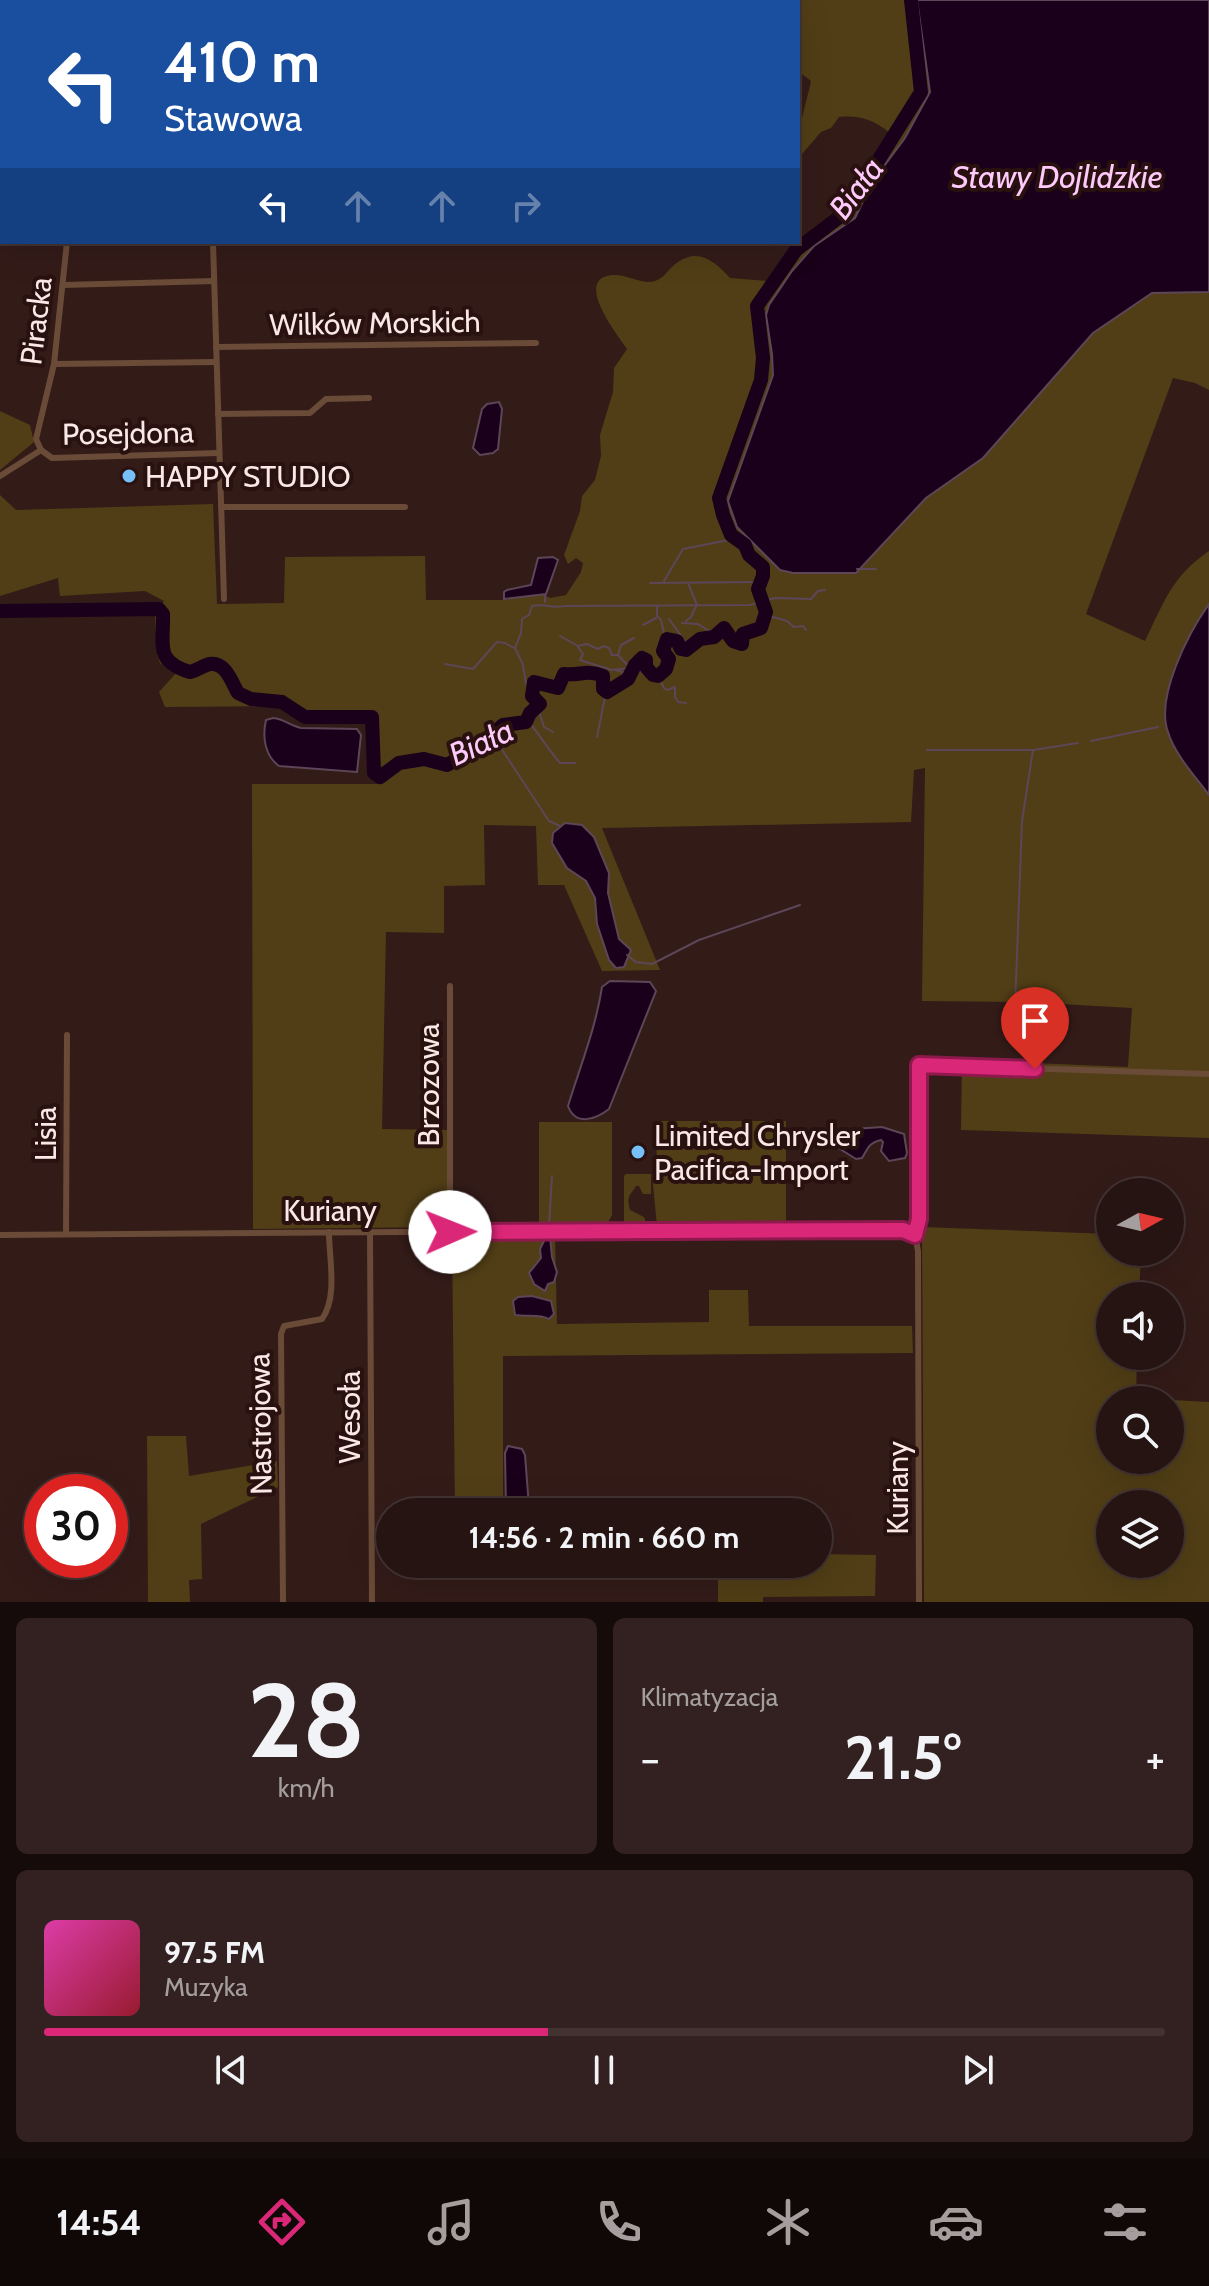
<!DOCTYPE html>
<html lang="pl">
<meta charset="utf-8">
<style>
body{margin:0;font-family:Cabin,sans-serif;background:#322120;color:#f1f3f6;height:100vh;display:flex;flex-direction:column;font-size:30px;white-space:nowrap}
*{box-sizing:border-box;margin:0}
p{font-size:26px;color:#a49e9f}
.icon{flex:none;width:44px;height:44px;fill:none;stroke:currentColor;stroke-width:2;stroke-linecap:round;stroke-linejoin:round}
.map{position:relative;height:1602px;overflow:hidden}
.sheet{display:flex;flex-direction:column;gap:16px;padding:16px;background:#150b0a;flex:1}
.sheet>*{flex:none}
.banner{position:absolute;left:0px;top:0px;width:800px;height:244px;box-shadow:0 8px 32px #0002,0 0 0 2px #423332;background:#1a4fa0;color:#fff;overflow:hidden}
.needle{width:52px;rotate:82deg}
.fabs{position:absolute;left:1096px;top:1178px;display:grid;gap:16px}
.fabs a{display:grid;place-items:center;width:88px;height:88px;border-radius:50%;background:#261412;box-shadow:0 8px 32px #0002,0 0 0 2px #423332;font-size:40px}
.speed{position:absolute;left:24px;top:1474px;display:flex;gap:16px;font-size:40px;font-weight:700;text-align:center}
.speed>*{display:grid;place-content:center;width:104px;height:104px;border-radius:50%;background:#261412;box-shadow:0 8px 32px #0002,0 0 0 2px #423332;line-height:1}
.speed .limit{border:12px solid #d22;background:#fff;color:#111}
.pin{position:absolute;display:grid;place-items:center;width:68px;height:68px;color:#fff;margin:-82px -34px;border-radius:50% 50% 50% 0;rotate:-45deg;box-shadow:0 0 8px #0007}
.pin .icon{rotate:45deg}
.me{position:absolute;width:88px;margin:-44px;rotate:89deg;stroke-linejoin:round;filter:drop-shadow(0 0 6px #0008)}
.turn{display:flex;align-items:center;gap:28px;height:168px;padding:0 32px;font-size:36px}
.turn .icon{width:104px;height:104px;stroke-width:2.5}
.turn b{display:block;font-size:56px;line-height:68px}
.lanes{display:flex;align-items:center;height:76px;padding:0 32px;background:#0003;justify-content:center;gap:40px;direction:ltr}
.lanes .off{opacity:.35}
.big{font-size:60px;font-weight:800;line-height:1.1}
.sheet .widget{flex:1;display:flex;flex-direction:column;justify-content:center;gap:12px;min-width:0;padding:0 28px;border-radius:12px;background:#322120}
.sheet .dial{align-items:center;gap:0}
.dial b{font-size:104px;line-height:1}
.song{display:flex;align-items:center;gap:24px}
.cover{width:96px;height:96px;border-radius:12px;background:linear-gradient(135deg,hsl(320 70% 55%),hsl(350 70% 35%))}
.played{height:8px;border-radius:4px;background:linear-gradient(90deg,#db2777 45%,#423332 45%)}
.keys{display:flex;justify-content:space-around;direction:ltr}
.heat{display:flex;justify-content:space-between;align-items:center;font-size:44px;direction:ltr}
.sheet .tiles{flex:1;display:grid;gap:16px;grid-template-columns:1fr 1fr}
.widget:last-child{grid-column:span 2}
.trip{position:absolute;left:376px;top:1498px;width:456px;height:80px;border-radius:40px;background:#261412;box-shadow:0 8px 32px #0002,0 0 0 2px #423332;font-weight:800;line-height:80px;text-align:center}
.tab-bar{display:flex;height:128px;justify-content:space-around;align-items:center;background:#0f0807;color:#a49e9f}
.tab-bar .icon{width:56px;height:56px}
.tab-bar .selected{color:#db2777}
.tab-bar b{font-size:36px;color:#f1f3f6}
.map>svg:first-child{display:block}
.green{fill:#513e16;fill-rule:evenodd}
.water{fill:#1a001a;stroke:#5d4657;stroke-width:2}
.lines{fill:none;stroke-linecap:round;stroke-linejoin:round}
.stream{stroke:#5d4657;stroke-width:2}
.river{stroke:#1a001a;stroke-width:14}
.minor{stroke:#694b37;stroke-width:6}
.route-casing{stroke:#8e194d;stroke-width:20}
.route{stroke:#db2777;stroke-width:14}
.poi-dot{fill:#76c0f7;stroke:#29110f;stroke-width:3}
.labels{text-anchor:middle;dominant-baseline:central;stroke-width:8;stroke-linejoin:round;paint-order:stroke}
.street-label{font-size:30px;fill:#fae8e6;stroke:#29110f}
.poi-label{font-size:30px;fill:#fae8e6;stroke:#29110f;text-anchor:start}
.water-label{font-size:32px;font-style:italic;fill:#fecafb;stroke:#29110f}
</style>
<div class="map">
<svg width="1209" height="1602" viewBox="0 0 1209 1602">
<rect width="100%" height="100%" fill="#331b18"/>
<!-- green -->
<g class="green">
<path d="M777 0H1209V390L1195 383 1173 378 1086 614 1145 641C1164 602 1172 576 1209 551V1138L961 1130 962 1060 1128 1067 1132 1008 1024 1002 922 1001 925 768 914 770 911 822 602 828 660 970 602 971 564 885H538L536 826 484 825 485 885 444 886V933L386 932 382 1129 447 1130V1227L253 1229 252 784H378L386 781 397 770H389L384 775 376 776 372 717 369 720 301 721 276 706 165 707 159 692 177 672 160 663 157 654 155 614 164 601 145 591 60 596 58 578 0 596V495L16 510 213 504 217 604 284 603 285 557 425 556 426 600H507L520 596 545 595 550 598 566 595 581 572 583 563 576 558 568 564 564 555 580 511 582 496 595 480 601 456 600 435 613 392 614 368 627 349C617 334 573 279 612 275 624 274 636 281 648 282 664 282 667 269 678 262 700 247 716 263 730 278L768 281 795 244 844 206 890 133C874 120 860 115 839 117L831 128 821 132 802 154 798 151C798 126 806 105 811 81L798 71V2H776Z"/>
<path d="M0 411 30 425 34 442 0 470Z"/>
<path d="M656 1121H786V1225L657 1226 652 1174 657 1173Z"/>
<path d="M539 1122H612V1215L606 1226H539Z"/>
<path d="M626 1174H651V1194H643L639 1186H636C631 1195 626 1195 630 1210L644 1217 647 1225 624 1224V1176Z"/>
<path d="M922 1227 1110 1234V1252H1141L1139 1296H1110V1356H1137L1136 1398 1209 1402V1602H924ZM1110 1400H1170V1460H1110ZM1110 1504H1170V1564H1110Z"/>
<path d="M555 1235 557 1324 709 1322V1290H748L749 1326H912L913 1353 503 1356V1512H455L452 1237Z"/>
<path d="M147 1436H186L189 1476 277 1461 278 1487 201 1524 202 1579 189 1580 190 1602H148Z"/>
<path d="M818 1554 876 1555 875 1596 763 1597V1602H718V1564H818Z"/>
</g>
<!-- water -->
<g class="water">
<path d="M917 0H1209V292L1152 293 1093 333 983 458 926 498 856 573H793L780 570 737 527 728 501 773 375 772 354 766 315 769 305 792 271 814 246 855 218 873 181 905 138 930 92Z"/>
<path d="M499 402 502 409 498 449 493 453 480 455 473 448 482 409 487 404Z"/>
<path d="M553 557 558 560 546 594 504 599V592L507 590 531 585 538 558Z"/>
<path d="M1209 604V795C1195 776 1175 755 1168 732 1155 697 1189 632 1209 604Z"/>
<path d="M273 718C285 719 290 726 301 728L357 729 361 735 357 772 279 766C265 756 262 737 266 720Z"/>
<path d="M565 823 582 825 594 837 609 873 608 893 619 939 631 950 624 967 616 968 609 960 597 924 595 898 586 881 567 868 552 843 553 833Z"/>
<path d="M610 981 650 982 656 991 609 1109C595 1120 575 1126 568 1106 580 1067 596 1027 602 987Z"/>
<path d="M882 1127 904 1134 907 1153 905 1158 889 1161 881 1151 883 1142 881 1140C868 1143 868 1149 862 1158L856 1159 837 1147 839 1130Z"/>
<path d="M550 1237 552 1257 557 1272 554 1282 548 1284 545 1291 534 1284 529 1273 541 1258 540 1249 545 1239Z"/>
<path d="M532 1296 551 1301 554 1314 549 1319C540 1314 527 1317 515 1315L513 1301 518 1297Z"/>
<path d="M508 1446 522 1449 525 1455 529 1507 527 1512H508L506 1509 505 1453Z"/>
</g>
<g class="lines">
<!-- stream -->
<g class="stream">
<path d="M857 569H876"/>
<path d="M664 581 683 549 729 540 733 536"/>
<path d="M650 583 760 582"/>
<path d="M688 583 697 605"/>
<path d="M545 595V602"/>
<path d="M657 606V616L661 620 665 637 668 638"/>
<path d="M766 615 787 621 794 627 803 626 806 630"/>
<path d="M669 619 689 647"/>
<path d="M686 621 691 617 696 606"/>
<path d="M682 623 698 624 716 635"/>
<path d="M643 625 656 618"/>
<path d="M560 636 578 646 587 644 598 649 604 646 609 648 612 655H618L632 670 652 673"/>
<path d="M578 647 583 654 580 660 583 661 612 670 629 668"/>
<path d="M618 655 621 645 634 638"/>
<path d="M445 664 473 669 497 642 505 643 514 648"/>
<path d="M615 670 630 674"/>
<path d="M658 676 664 688 667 690 675 687V697L678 702 686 703"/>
<path d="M532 685 526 684 523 665 515 648 521 633 522 619 529 615 532 606C547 603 551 609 564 606L750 605 775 598 811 599 818 591 825 590"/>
<path d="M538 708 544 727 553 732"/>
<path d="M528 721C540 735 547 748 560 763H575"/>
<path d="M493 736 549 821 560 826"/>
<path d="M597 737 605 697 610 695 611 690"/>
<path d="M1091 741 1158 727"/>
<path d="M927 750H1033"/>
<path d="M627 955 636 962 652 964 699 940 800 905"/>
<path d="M1015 1007 1022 821 1033 750 1078 743"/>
<path d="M549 1226 552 1176"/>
</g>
<!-- river -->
<path class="river" d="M0 611 159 609 163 614C164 645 154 661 190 672 196 671 204 665 210 664 226 662 232 683 238 693L251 699 282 702 305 717H372L374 773 380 777 399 763 424 759 447 765 479 746 503 725 526 722 530 713 540 704 532 696 534 682 558 688 564 674C581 676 586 669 603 676V689L607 692 628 679 635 665 642 658 646 660V667L653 675 658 676 666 669 669 659 663 651 667 639 677 641 681 649 686 650 700 639 714 637 724 628 733 641 742 644 743 634 761 628 766 612 758 589 763 576V567L749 555 745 545 731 535 723 515 719 498 761 380 763 358 757 306 796 250 846 212 921 92 911 0"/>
<!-- minor -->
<g class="minor">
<path d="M209 0V2"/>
<path d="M43 2 44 0"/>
<path d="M101 2 102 0"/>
<path d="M0 22H2"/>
<path d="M213 242 224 599"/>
<path d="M63 285 214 281"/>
<path d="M216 347 536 343"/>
<path d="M54 364 216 362"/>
<path d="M218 414 310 413 326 399 369 398"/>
<path d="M41 450 52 458 219 453"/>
<path d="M0 476 41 450 36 439 54 364 67 242"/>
<path d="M221 507H405"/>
<path d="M450 986V1232"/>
<path d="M370 1232 372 1602"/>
<path d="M66 1234 67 1035"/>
<path d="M0 1235 674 1230 911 1232 915 1235 918 1251 919 1602"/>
<path d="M915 1235 919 1219V1065L1209 1074"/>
<path d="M283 1602 281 1334 284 1326 322 1319C338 1297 329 1258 329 1232"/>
</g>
</g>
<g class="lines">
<!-- route casing -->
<g class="route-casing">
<path id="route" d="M450 1232 903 1230 915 1235 919 1219V1065L1035 1069"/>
</g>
<!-- route -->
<use href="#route" class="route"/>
</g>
<!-- markers -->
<g class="poi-dot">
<circle cx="129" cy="476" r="8"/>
<circle cx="638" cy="1152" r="8"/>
</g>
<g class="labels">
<!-- street labels -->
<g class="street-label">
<text transform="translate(36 321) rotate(-83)">Piracka</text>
<text transform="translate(375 323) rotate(-1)">Wilków Morskich</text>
<text transform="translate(128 433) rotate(-1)">Posejdona</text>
<text transform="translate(428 1085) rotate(-90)">Brzozowa</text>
<text transform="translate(45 1134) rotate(-90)">Lisia</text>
<text x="330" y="1210">Kuriany</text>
<text transform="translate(349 1417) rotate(-90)">Wesoła</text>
<text transform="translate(260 1424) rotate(-91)">Nastrojowa</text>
<text transform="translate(897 1488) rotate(-90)">Kuriany</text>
</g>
<!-- poi labels -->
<g class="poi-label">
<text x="145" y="476">HAPPY STUDIO</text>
<text x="654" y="1135">Limited Chrysler<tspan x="654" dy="34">Pacifica-Import</tspan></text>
</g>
<!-- water labels -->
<g class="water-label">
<text x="1057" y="176">Stawy Dojlidzkie</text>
<text transform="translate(856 188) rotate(-53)">Biała</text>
<text transform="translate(481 742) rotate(-25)">Biała</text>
</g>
</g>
</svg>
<div class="fabs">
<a><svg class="needle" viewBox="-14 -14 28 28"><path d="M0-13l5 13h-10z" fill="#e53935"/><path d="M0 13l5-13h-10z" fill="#a49e9f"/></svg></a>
<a><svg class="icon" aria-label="sound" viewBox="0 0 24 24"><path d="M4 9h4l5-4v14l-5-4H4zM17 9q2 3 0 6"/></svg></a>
<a><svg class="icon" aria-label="search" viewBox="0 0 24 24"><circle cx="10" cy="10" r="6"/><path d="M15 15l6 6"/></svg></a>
<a><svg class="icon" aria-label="layers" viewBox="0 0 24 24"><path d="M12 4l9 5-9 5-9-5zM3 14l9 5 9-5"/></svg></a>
</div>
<div class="speed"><div class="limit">30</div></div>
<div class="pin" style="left:1035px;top:1069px;background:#d93025"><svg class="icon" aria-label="arrive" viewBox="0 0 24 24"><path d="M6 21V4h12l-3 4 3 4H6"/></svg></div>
<svg class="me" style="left:450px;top:1232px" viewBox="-20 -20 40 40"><circle r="19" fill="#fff"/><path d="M0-13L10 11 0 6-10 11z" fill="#db2777"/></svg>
<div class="trip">14:56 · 2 min · 660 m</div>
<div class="banner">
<div class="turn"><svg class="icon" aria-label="left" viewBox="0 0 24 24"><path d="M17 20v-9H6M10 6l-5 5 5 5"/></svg><div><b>410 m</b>Stawowa</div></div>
<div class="lanes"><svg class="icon" aria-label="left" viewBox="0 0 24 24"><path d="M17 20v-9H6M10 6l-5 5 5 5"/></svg><svg class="icon off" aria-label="ahead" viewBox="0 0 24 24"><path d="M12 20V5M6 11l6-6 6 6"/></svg><svg class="icon off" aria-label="ahead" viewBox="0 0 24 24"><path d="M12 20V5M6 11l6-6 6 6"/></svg><svg class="icon off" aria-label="right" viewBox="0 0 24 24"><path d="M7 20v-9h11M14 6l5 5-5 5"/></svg></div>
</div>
</div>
<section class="sheet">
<div class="tiles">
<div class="widget dial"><b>28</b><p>km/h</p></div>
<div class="widget"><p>Klimatyzacja</p>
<div class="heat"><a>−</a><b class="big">21.5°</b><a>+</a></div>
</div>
<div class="widget">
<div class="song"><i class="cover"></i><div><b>97.5 FM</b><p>Muzyka</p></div></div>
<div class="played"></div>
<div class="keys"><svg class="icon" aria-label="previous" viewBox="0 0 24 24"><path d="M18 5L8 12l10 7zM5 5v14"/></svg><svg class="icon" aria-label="pause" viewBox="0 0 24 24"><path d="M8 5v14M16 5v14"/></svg><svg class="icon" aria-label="next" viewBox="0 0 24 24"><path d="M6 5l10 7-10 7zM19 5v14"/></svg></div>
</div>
</div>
</section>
<nav class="tab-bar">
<b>14:54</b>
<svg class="icon selected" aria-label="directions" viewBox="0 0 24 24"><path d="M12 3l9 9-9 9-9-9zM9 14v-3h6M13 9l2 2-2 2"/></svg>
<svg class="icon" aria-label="music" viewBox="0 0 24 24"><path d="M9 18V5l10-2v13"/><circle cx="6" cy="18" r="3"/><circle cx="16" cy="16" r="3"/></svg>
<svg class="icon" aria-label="phone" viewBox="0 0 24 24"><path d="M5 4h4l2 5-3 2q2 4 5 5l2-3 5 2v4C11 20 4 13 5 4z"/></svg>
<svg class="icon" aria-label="climate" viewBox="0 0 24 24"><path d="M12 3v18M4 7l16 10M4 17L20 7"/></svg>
<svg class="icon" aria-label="car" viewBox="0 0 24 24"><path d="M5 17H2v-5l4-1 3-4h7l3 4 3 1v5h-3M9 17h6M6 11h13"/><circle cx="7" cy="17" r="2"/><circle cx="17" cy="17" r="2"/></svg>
<svg class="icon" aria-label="filters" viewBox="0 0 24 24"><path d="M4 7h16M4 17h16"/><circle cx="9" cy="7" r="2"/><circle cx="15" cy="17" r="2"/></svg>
</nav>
